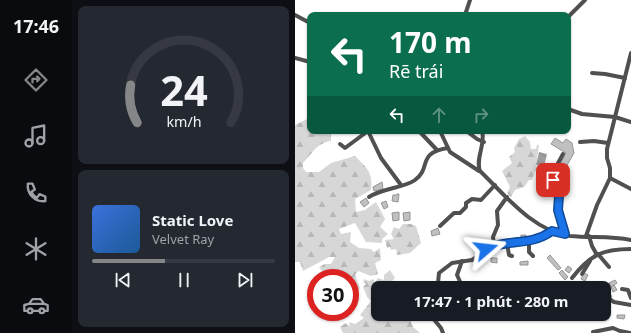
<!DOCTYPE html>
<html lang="vi">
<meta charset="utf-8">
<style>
body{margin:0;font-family:"Noto Sans",sans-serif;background:#242831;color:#f1f3f6;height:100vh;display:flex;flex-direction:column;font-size:15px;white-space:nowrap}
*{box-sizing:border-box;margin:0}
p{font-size:13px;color:#9ea1a6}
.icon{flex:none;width:22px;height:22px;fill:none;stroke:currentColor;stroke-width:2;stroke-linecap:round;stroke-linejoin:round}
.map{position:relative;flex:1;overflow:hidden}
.sheet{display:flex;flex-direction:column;gap:6px;padding:6px;background:#0d0f14;width:223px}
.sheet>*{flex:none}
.guide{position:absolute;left:12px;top:12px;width:264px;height:122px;border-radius:8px;box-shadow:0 1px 3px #0004;background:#0b6e4f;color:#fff;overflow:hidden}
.speed{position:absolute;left:12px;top:269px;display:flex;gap:8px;font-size:20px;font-weight:700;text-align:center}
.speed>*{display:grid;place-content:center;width:52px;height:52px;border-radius:50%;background:#171b24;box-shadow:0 1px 3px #0004;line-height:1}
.speed .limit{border:6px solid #d22;background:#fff;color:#111}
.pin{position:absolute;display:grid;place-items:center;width:34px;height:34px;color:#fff;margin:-17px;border-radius:8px;box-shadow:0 2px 6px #0006}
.me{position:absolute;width:44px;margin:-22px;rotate:73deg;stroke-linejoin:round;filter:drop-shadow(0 0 3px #0008)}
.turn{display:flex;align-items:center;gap:14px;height:84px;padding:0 16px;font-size:18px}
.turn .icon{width:52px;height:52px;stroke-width:2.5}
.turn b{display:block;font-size:28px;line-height:34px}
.lanes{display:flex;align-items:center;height:38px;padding:0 16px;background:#0003;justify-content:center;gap:20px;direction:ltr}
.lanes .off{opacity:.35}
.sheet .card{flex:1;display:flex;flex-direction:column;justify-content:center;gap:6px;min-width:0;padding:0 14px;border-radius:8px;background:#242831}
.sheet .dial{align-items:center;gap:0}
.dial svg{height:104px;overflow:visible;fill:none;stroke:#363941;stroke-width:7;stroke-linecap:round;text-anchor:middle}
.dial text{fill:#f1f3f6;stroke:none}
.song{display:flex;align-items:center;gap:12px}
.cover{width:48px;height:48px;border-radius:6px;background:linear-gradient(135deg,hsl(220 70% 55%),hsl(210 70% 35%))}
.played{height:4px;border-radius:2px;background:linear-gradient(90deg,#858687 40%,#363941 40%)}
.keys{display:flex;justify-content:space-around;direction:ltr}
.trip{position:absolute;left:76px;top:281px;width:240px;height:40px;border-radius:8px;background:#171b24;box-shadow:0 1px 3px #0004;font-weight:700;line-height:40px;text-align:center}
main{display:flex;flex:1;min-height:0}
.tabs{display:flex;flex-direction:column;width:72px;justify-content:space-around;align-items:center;background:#090b0e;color:#9ea1a6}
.tabs .icon{width:28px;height:28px}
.tabs .current{color:#858687}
.tabs b{font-size:18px;color:#f1f3f6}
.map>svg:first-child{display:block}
.forest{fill:url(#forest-firs)}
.water{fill:url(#water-waves)}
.building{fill:#c0c0c0;stroke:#949494}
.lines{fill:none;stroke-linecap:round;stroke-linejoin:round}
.minor{stroke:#505050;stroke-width:4}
.route-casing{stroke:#114b97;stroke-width:10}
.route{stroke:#1a73e8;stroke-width:7}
</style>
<main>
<nav class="tabs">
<b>17:46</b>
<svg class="icon current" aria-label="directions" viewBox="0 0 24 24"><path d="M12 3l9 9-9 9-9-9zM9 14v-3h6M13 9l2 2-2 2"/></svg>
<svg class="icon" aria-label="music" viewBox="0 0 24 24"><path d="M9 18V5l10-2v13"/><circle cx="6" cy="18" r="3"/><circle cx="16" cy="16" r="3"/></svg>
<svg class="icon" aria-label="phone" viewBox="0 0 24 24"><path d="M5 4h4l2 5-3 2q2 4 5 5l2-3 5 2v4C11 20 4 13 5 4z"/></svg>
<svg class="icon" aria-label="climate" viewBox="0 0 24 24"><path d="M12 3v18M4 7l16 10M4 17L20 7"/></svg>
<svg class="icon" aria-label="car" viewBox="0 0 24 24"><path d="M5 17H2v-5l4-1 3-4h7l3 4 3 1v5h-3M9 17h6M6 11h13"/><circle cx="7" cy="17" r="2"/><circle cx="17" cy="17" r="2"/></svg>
</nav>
<section class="sheet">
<div class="card dial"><svg viewBox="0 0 100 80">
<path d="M14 69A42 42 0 1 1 86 69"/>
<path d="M14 69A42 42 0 0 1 9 40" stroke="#858687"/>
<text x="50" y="56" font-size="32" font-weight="700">24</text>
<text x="50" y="72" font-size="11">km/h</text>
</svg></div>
<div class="card">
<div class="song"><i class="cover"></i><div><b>Static Love</b><p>Velvet Ray</p></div></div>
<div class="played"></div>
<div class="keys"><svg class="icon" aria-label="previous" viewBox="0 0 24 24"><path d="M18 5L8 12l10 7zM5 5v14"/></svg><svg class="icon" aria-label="pause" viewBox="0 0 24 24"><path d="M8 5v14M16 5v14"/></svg><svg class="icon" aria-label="next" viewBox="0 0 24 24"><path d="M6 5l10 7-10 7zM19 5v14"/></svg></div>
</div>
</section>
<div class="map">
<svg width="336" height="333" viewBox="0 0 336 333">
<defs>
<pattern id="forest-firs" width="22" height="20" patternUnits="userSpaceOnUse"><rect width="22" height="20" fill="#d7d7d7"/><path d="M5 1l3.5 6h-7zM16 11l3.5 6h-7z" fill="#b7b7b7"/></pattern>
<pattern id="water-waves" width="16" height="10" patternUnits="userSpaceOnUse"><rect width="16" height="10" fill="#9e9e9e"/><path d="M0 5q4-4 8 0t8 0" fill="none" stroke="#868686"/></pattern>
</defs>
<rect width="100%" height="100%" fill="#fff"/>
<!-- forest -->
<g class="forest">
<path d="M12 119 15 120V131H32L36 134V141C20 144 19 152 8 163V168L11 172H24L36 163 60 156C72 168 78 172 76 190L60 199 61 212 70 210 81 202 90 219 85 227 93 234 87 239V243L71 242 60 223 44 229 46 234 56 232 55 242 64 248 76 249 79 252 85 248 86 260 80 263 83 274 76 276 63 271 60 275 65 288 61 293 55 291V278L34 277 24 268 29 264H36L40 257H34L8 271 5 262H0V125Z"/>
<path d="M230 136 235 142 236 149H241L242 145H244L241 166 250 167 248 173 240 171 237 180H234L229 187 220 190 216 197 212 193 215 187 207 171 217 163 214 157 220 152 219 148 224 139Z"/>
<path d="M108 224H116L121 226 126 243 115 253 102 255 101 249 96 250 95 247 92 248 90 240 99 239 96 234 99 227 104 229Z"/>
<path d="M95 270 100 278 96 282 101 288H83V314H113L118 327 125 333H48L45 327 51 323 55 326 54 322 60 324 69 318 65 315 76 301 72 297 68 287 71 284 68 282 69 279 74 281 78 279 80 282 83 278 89 280V275Z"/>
</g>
<!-- water -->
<path class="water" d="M244 152 252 154 249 167 241 165Z"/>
<!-- building -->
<g class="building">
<path d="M260 138 268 143 271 139 277 143 279 153 271 167 265 164 271 153 256 144Z"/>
<path d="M87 182 88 189 79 191 78 187Z"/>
<path d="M102 194H104L103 202 97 201 98 195H101Z"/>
<path d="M71 198 74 203 69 207 65 202Z"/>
<path d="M91 201 93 207 89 209 86 203Z"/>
<path d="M104 212V220L98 221 97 213Z"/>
<path d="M115 212V220L109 221 108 213Z"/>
<path d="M143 228 145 234 137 236 136 231Z"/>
<path d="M226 235H231L230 241H225Z"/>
<path d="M255 255 266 268 263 270 252 258Z"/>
<path d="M196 258H202V263L196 262Z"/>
<path d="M233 261V265H225V262Z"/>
<path d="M273 266 277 269 274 273 270 270Z"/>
<path d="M267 270 273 277 270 280 264 273Z"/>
<path d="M289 273 293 275 290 281 286 279Z"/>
<path d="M320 280 322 283 316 287 314 283Z"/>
<path d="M319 285 322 290 318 292 316 287Z"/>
<path d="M311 287 317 297 314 298 309 290Z"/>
<path d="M311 304 314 305 312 312 309 311Z"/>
<path d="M322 315H330L329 319 322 318Z"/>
</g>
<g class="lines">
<!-- minor -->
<g class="minor">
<path d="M0 15 15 23"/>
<path d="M170 15 175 0"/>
<path d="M273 17 290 0"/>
<path d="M0 58 15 62"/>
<path d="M297 73 310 74 330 78"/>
<path d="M273 109 287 114 320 117 336 122"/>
<path d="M73 131 86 158 106 185"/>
<path d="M124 131 142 150"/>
<path d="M145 131 155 152 184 171"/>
<path d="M187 131C191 145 180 158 185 171 210 195 238 231 275 236 296 238 316 236 336 240"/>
<path d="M174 133 182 139 189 142"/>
<path d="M285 142 299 141 313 143"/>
<path d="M45 144 50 148 73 131"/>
<path d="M268 154 262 165 258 180 263 192V210L270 234"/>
<path d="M315 178 336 189"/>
<path d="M74 197C88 188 109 188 120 180 137 168 121 153 153 148"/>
<path d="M145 226 159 213H165L171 207V203L177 199 186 200 200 185"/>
<path d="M291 236 302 205 315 178V168L312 158V149L336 53"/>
<path d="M294 236 297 246 302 255"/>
<path d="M234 242V252L238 256"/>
<path d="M212 243 214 255 217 256"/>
<path d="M199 246 198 237 203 225 202 211 212 197"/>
<path d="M303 254 314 267"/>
<path d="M167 261 162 275 168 288"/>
<path d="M287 274 295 261"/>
<path d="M277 278C295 255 307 249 336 249"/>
<path d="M136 286 143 283 144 273 157 263 177 260 199 246 234 242 244 239 257 231"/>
<path d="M327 289 333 290 336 298"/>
<path d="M311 297 319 302 336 305"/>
<path d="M136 316 146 328 148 333"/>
<path d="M298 332 318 328 325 331 335 333"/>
</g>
</g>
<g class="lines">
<!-- route casing -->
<g class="route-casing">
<path id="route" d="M191 249C215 238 234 247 257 231L270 234 263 210 264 196 258 180"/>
</g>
<!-- route -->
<use href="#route" class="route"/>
</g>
</svg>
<div class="speed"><div class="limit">30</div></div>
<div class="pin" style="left:258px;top:180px;background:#d93025"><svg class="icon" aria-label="arrive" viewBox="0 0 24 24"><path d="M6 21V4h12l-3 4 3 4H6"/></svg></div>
<svg class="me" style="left:191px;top:249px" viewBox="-20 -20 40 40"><path d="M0-17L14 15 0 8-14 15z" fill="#1a73e8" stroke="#fff" stroke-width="4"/></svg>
<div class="trip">17:47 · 1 phút · 280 m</div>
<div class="guide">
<div class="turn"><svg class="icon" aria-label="left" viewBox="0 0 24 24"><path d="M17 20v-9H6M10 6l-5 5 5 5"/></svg><div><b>170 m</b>Rẽ trái</div></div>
<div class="lanes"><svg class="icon" aria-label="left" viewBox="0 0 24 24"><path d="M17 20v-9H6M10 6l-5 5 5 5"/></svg><svg class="icon off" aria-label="ahead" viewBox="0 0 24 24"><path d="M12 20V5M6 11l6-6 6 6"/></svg><svg class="icon off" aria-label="right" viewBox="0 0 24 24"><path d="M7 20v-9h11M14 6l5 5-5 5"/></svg></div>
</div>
</div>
</main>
